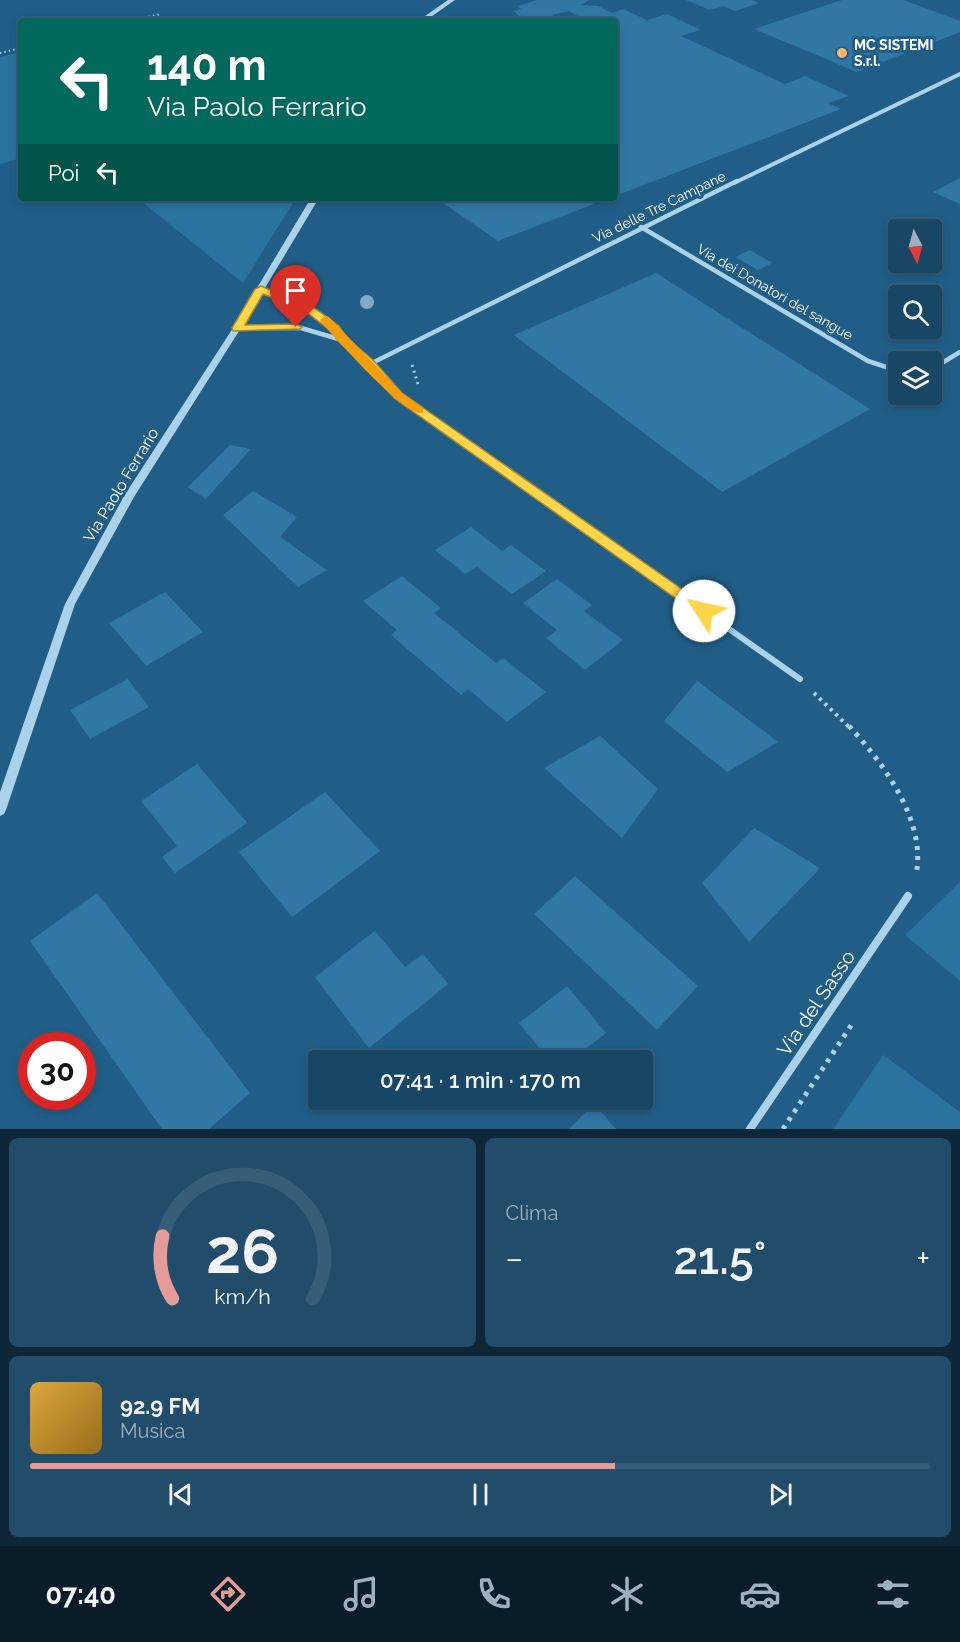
<!DOCTYPE html>
<html lang="it">
<meta charset="utf-8">
<style>
body{margin:0;font-family:Raleway,sans-serif;background:#214d6b;color:#f1f3f6;height:100vh;display:flex;flex-direction:column;font-size:22px;white-space:nowrap}
*{box-sizing:border-box;margin:0}
p{font-size:20px;color:#9fb1bf}
.icon{flex:none;width:33px;height:33px;fill:none;stroke:currentColor;stroke-width:2;stroke-linecap:round;stroke-linejoin:round}
.map{position:relative;height:1129px;overflow:hidden}
.details{display:flex;flex-direction:column;gap:9px;padding:9px;background:#0d2638;flex:1}
.details>*{flex:none}
.banner{position:absolute;left:18px;top:18px;width:600px;height:183px;border-radius:6px;box-shadow:0 3px 9px #0003,0 0 0 2px #365e79;background:#00695c;color:#fff;overflow:hidden}
.needle{width:39px;rotate:174deg}
.tools{position:absolute;left:888px;top:219px;display:grid;gap:12px}
.tools a{display:grid;place-items:center;width:54px;height:54px;border-radius:6px;background:#184665;box-shadow:0 3px 9px #0003,0 0 0 2px #365e79;font-size:30px}
.speed{position:absolute;left:18px;top:1032px;display:flex;gap:12px;font-size:30px;font-weight:700;text-align:center}
.speed>*{display:grid;place-content:center;width:78px;height:78px;border-radius:50%;background:#184665;box-shadow:0 3px 9px #0003,0 0 0 2px #365e79;line-height:1}
.speed .limit{border:9px solid #d22;background:#fff;color:#111}
.pin{position:absolute;display:grid;place-items:center;width:51px;height:51px;color:#fff;margin:-62px -26px;border-radius:50% 50% 50% 0;rotate:-45deg;box-shadow:0 0 6px #0007}
.pin .icon{rotate:45deg}
.me{position:absolute;width:66px;margin:-33px;rotate:305deg;stroke-linejoin:round;filter:drop-shadow(0 0 4px #0008)}
.turn{display:flex;align-items:center;gap:21px;height:126px;padding:0 30px;font-size:27px}
.turn .icon{width:78px;height:78px;stroke-width:2.5}
.turn b{display:block;font-size:42px;line-height:51px}
.then{display:flex;align-items:center;height:57px;padding:0 30px;background:#0003;gap:12px;font-size:22px}
.big{font-size:45px;font-weight:600;line-height:1.1}
.details .card{flex:1;display:flex;flex-direction:column;justify-content:center;gap:9px;min-width:0;padding:0 21px;border-radius:9px;background:#214d6b}
.details .dial{align-items:center;gap:0}
.dial svg{height:156px;overflow:visible;fill:none;stroke:#365e79;stroke-width:7;stroke-linecap:round;text-anchor:middle}
.dial text{fill:#f1f3f6;stroke:none}
.song{display:flex;align-items:center;gap:18px}
.cover{width:72px;height:72px;border-radius:9px;background:linear-gradient(135deg,hsl(40 70% 55%),hsl(40 70% 35%))}
.played{height:6px;border-radius:3px;background:linear-gradient(90deg,#e69b98 65%,#365e79 65%)}
.keys{display:flex;justify-content:space-around;direction:ltr}
.heat{display:flex;justify-content:space-between;align-items:center;font-size:33px;direction:ltr}
.details .tiles{flex:1;display:grid;gap:9px;grid-template-columns:1fr 1fr}
.card:last-child{grid-column:span 2}
.trip{position:absolute;left:308px;top:1050px;width:345px;height:60px;border-radius:6px;background:#184665;box-shadow:0 3px 9px #0003,0 0 0 2px #365e79;font-weight:600;line-height:60px;text-align:center}
.tab-bar{display:flex;height:96px;justify-content:space-around;align-items:center;background:#0a1c28;color:#9fb1bf}
.tab-bar .icon{width:42px;height:42px}
.tab-bar .selected{color:#e69b98}
.tab-bar b{font-size:27px;color:#f1f3f6}
.map>svg:first-child{display:block}
.green{fill:#2a739f}
.building{fill:#3077a4}
.lines{fill:none;stroke-linecap:round;stroke-linejoin:round}
.path-far3{stroke:#aad2ea;stroke-width:2;stroke-dasharray:1.5 3;stroke-linecap:butt}
.path-far2{stroke:#aad2ea;stroke-width:3;stroke-dasharray:2 4;stroke-linecap:butt}
.path-far1{stroke:#aad2ea;stroke-width:4;stroke-dasharray:3 4.5;stroke-linecap:butt}
.path{stroke:#aad2ea;stroke-width:5;stroke-dasharray:4 6;stroke-linecap:butt}
.minor-far3{stroke:#aad2ea;stroke-width:4}
.minor-far2{stroke:#aad2ea;stroke-width:4.5}
.minor-far1{stroke:#aad2ea;stroke-width:6}
.minor{stroke:#aad2ea;stroke-width:8}
.tertiary{fill:#aad2ea;fill-rule:evenodd}
.tree{fill:#80aac5}
.route{fill:#ffd54a;stroke:#a68a30;stroke-width:1.5}
.slow{fill:#f59e0b}
.poi-dot{fill:#f8b76a;stroke:#205e87;stroke-width:2}
.labels{text-anchor:middle;dominant-baseline:central;stroke-width:6;stroke-linejoin:round;paint-order:stroke}
.far-poi-label{font-size:14px;font-weight:bold;fill:#fff;stroke:#205e87;text-anchor:start}
.far-street-label{font-size:14px;fill:#fff;stroke:#205e87}
.street-label{font-size:16px;fill:#fff;stroke:#205e87}
.near-street-label{font-size:20px;fill:#fff;stroke:#205e87}
</style>
<div class="map">
<svg width="960" height="1129" viewBox="0 0 960 1129">
<rect width="100%" height="100%" fill="#205e87"/>
<!-- green -->
<g class="green">
<path d="M21 52V158L0 164V57Z"/>
<path d="M137 198H296L243 283Z"/>
<path d="M960 882V981L905 935Z"/>
<path d="M883 1055 960 1112V1129H833Z"/>
</g>
<!-- building -->
<g class="building">
<path d="M537 0H589L581 5 598 6 612 13 623 9 647 20 667 14 701 30 681 36 785 84 805 76 849 96 828 103 841 109 615 196V21H571L581 18 569 11 552 15 562 21H524L514 11 521 9 518 6Z"/>
<path d="M686 0H752L759 3 735 11 724 6 710 10Z"/>
<path d="M842 0H904L960 21V32L857 72 754 29Z"/>
<path d="M960 178V204L933 192Z"/>
<path d="M436 198H609L498 241Z"/>
<path d="M750 250 772 263 758 270 735 257Z"/>
<path d="M656 273 870 409 722 492 514 335Z"/>
<path d="M230 445 251 449 206 499 188 487Z"/>
<path d="M253 491 297 517 280 537 327 570 298 587 223 515Z"/>
<path d="M471 527 502 551 511 545 546 571 512 594 477 567 465 574 435 550Z"/>
<path d="M402 576 441 608 434 613 496 663 503 658 546 692 507 722 468 689 461 695 391 635 397 630 363 601Z"/>
<path d="M557 579 592 605 584 611 623 640 585 670 546 638 557 630 523 603Z"/>
<path d="M165 592 203 632 146 666 109 623Z"/>
<path d="M128 679 149 707 90 739 70 710Z"/>
<path d="M697 681 778 742 727 772 664 721Z"/>
<path d="M600 736 658 789 622 838 544 768Z"/>
<path d="M197 764 247 823 175 873 162 857 177 846 141 801Z"/>
<path d="M325 792 380 851 292 917 239 852Z"/>
<path d="M754 828 820 868 749 942 702 883Z"/>
<path d="M575 876 698 986 657 1030 534 914Z"/>
<path d="M97 893 250 1093 209 1129H162L30 941Z"/>
<path d="M375 931 405 967 423 954 448 984 369 1048 315 977Z"/>
<path d="M567 986 606 1033 571 1060H549L519 1023Z"/>
<path d="M594 1104 616 1129H569Z"/>
</g>
<g class="lines">
<!-- path-far3 -->
<g class="path-far3">
<path d="M131 21 161 14"/>
<path d="M0 53 21 48"/>
</g>
<!-- path-far2 -->
<path class="path-far2" d="M412 365 418 384"/>
<!-- path-far1 -->
<path class="path-far1" d="M814 693 850 728"/>
<!-- path -->
<g class="path">
<path d="M849 726C883 763 927 821 916 875"/>
<path d="M783 1129 852 1024"/>
</g>
<!-- minor-far3 -->
<path class="minor-far3" d="M734 183 960 74"/>
<!-- minor-far2 -->
<g class="minor-far2">
<path d="M641 227 868 361 898 371"/>
<path d="M261 289 309 309 326 321 398 395 432 419"/>
<path d="M237 328H301L342 340"/>
<path d="M370 364 737 181"/>
<path d="M932 369 960 352"/>
</g>
<!-- minor-far1 -->
<path class="minor-far1" d="M430 418 800 679"/>
<!-- minor -->
<path class="minor" d="M750 1129 908 896"/>
<!-- tertiary -->
<g class="tertiary">
<path d="M448 0H455L425 21H418Z"/>
<path d="M311 198H319L241 328 134 497 75 604 6 810 4 814 0 816V792L65 604 124 496 233 328Z"/>
</g>
</g>
<!-- trees -->
<circle class="tree" cx="367" cy="302" r="7"/>
<!-- route -->
<path class="route" d="M261 286 313 307 339 326 347 338 374 361 402 393 709 608 711 611 709 615H699L394 398 366 366 339 342 331 331 306 312 263 294 245 325 296 324 302 327 300 329 233 331 232 328 255 289Z"/>
<!-- slow -->
<path class="slow" d="M325 316 329 317 402 393 423 408V413C404 417 337 339 321 322L320 320Z"/>
<!-- markers -->
<circle class="poi-dot" cx="842" cy="53" r="6"/>
<g class="labels">
<!-- far-poi labels -->
<g class="far-poi-label">
<text x="854" y="45">MC SISTEMI<tspan x="854" dy="16">S.r.l.</tspan></text>
</g>
<!-- far-street labels -->
<g class="far-street-label">
<text transform="translate(659 207) rotate(-26)">Via delle Tre Campane</text>
<text transform="translate(775 292) rotate(30)">Via dei Donatori del sangue</text>
</g>
<!-- street labels -->
<g class="street-label">
<text transform="translate(121 485) rotate(-59)">Via Paolo Ferrario</text>
</g>
<!-- near-street labels -->
<g class="near-street-label">
<text transform="translate(816 1003) rotate(-56)">Via del Sasso</text>
</g>
</g>
</svg>
<div class="tools">
<a><svg class="needle" viewBox="-14 -14 28 28"><path d="M0-13l5 13h-10z" fill="#e53935"/><path d="M0 13l5-13h-10z" fill="#9fb1bf"/></svg></a>
<a><svg class="icon" aria-label="search" viewBox="0 0 24 24"><circle cx="10" cy="10" r="6"/><path d="M15 15l6 6"/></svg></a>
<a><svg class="icon" aria-label="layers" viewBox="0 0 24 24"><path d="M12 4l9 5-9 5-9-5zM3 14l9 5 9-5"/></svg></a>
</div>
<div class="speed"><div class="limit">30</div></div>
<div class="pin" style="left:296px;top:327px;background:#d93025"><svg class="icon" aria-label="arrive" viewBox="0 0 24 24"><path d="M6 21V4h12l-3 4 3 4H6"/></svg></div>
<svg class="me" style="left:704px;top:611px" viewBox="-20 -20 40 40"><circle r="19" fill="#fff"/><path d="M0-13L10 11 0 6-10 11z" fill="#ffd54a"/></svg>
<div class="trip">07:41 · 1 min · 170 m</div>
<div class="banner">
<div class="turn"><svg class="icon" aria-label="left" viewBox="0 0 24 24"><path d="M17 20v-9H6M10 6l-5 5 5 5"/></svg><div><b>140 m</b>Via Paolo Ferrario</div></div>
<div class="then">Poi<svg class="icon" aria-label="left" viewBox="0 0 24 24"><path d="M17 20v-9H6M10 6l-5 5 5 5"/></svg></div>
</div>
</div>
<section class="details">
<div class="tiles">
<div class="card dial"><svg viewBox="0 0 100 80">
<path d="M14 69A42 42 0 1 1 86 69"/>
<path d="M14 69A42 42 0 0 1 9 37" stroke="#e69b98"/>
<text x="50" y="56" font-size="32" font-weight="700">26</text>
<text x="50" y="72" font-size="11">km/h</text>
</svg></div>
<div class="card"><p>Clima</p>
<div class="heat"><a>−</a><b class="big">21.5°</b><a>+</a></div>
</div>
<div class="card">
<div class="song"><i class="cover"></i><div><b>92.9 FM</b><p>Musica</p></div></div>
<div class="played"></div>
<div class="keys"><svg class="icon" aria-label="previous" viewBox="0 0 24 24"><path d="M18 5L8 12l10 7zM5 5v14"/></svg><svg class="icon" aria-label="pause" viewBox="0 0 24 24"><path d="M8 5v14M16 5v14"/></svg><svg class="icon" aria-label="next" viewBox="0 0 24 24"><path d="M6 5l10 7-10 7zM19 5v14"/></svg></div>
</div>
</div>
</section>
<nav class="tab-bar">
<b>07:40</b>
<svg class="icon selected" aria-label="directions" viewBox="0 0 24 24"><path d="M12 3l9 9-9 9-9-9zM9 14v-3h6M13 9l2 2-2 2"/></svg>
<svg class="icon" aria-label="music" viewBox="0 0 24 24"><path d="M9 18V5l10-2v13"/><circle cx="6" cy="18" r="3"/><circle cx="16" cy="16" r="3"/></svg>
<svg class="icon" aria-label="phone" viewBox="0 0 24 24"><path d="M5 4h4l2 5-3 2q2 4 5 5l2-3 5 2v4C11 20 4 13 5 4z"/></svg>
<svg class="icon" aria-label="climate" viewBox="0 0 24 24"><path d="M12 3v18M4 7l16 10M4 17L20 7"/></svg>
<svg class="icon" aria-label="car" viewBox="0 0 24 24"><path d="M5 17H2v-5l4-1 3-4h7l3 4 3 1v5h-3M9 17h6M6 11h13"/><circle cx="7" cy="17" r="2"/><circle cx="17" cy="17" r="2"/></svg>
<svg class="icon" aria-label="filters" viewBox="0 0 24 24"><path d="M4 7h16M4 17h16"/><circle cx="9" cy="7" r="2"/><circle cx="15" cy="17" r="2"/></svg>
</nav>
